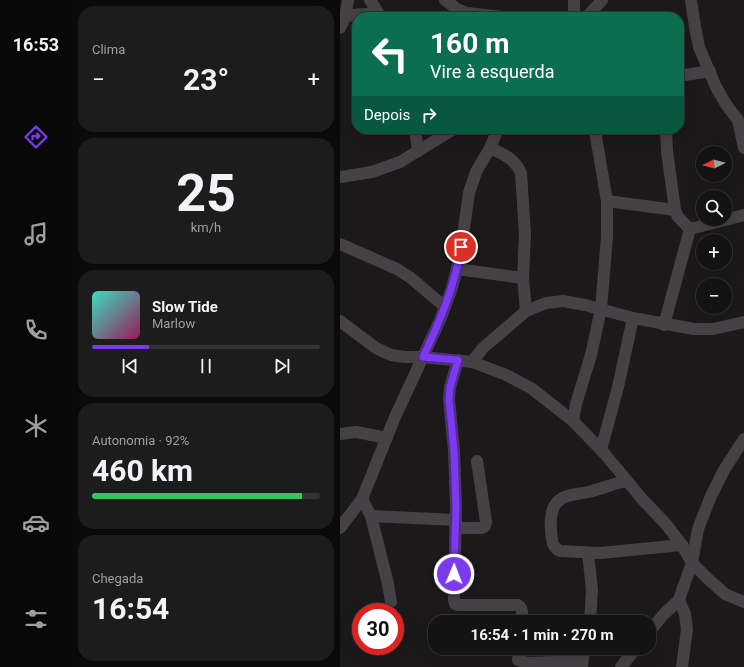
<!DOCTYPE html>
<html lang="pt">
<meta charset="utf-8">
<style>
body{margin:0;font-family:Roboto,sans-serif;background:#1d1c1d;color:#f1f3f6;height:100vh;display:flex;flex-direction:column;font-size:15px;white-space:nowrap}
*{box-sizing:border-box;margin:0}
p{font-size:13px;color:#9d9ea0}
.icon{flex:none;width:22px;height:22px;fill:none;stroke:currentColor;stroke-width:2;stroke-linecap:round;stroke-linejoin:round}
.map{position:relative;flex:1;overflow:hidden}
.drawer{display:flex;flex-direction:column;gap:6px;padding:6px;background:#0b0a0b;width:268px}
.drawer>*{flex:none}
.hud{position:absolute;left:12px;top:12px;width:332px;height:122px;border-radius:16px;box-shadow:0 4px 16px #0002,0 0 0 1px #333234;background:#0b6e4f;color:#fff;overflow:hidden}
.needle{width:26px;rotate:264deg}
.tools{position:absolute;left:356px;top:146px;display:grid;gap:8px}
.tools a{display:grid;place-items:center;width:36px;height:36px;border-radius:50%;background:#141314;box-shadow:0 4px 16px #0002,0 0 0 1px #333234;font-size:20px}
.speed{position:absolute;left:12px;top:603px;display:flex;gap:8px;font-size:20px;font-weight:700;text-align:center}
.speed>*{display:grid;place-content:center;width:52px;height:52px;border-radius:50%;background:#141314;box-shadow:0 4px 16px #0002,0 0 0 1px #333234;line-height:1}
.speed .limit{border:6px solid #d22;background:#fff;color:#111}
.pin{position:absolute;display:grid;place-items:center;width:34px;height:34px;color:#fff;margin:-17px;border:2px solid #fff;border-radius:50%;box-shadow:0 1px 4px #0007}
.me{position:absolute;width:44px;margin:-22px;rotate:1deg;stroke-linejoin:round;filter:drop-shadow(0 0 3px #0008)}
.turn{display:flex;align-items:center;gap:14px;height:84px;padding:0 12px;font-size:18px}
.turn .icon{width:52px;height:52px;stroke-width:2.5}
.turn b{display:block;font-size:28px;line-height:34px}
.then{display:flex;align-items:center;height:38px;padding:0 12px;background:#0003;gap:8px;font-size:15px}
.big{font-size:30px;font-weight:700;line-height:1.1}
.drawer .tile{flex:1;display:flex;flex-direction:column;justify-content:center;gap:6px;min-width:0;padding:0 14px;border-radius:16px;background:#1d1c1d}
.drawer .dial{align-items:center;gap:0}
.dial b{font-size:52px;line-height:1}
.song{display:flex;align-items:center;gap:12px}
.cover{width:48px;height:48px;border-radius:6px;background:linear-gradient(135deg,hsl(170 70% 55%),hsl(330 70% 35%))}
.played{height:4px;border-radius:2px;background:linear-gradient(90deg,#7c3aed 25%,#333234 25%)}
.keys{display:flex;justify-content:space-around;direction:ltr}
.heat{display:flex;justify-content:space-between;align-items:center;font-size:22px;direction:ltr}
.charge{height:6px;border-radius:3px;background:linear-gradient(90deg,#34c759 92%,#333234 0)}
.trip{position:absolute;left:88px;top:615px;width:228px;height:40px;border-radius:16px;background:#141314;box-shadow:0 4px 16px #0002,0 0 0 1px #333234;font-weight:700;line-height:40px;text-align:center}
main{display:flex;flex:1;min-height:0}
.tab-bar{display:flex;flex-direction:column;width:72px;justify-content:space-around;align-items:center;background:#080808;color:#9d9ea0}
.tab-bar .icon{width:28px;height:28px}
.tab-bar .selected{color:#7c3aed}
.tab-bar b{font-size:18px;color:#f1f3f6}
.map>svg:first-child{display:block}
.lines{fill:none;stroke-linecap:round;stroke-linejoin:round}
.minor{stroke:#464145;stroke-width:12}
.route-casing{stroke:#51269a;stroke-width:10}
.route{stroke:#7c3aed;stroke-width:7}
</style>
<main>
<nav class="tab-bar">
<b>16:53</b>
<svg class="icon selected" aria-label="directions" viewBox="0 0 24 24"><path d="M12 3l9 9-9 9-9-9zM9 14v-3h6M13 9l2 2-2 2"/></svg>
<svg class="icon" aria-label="music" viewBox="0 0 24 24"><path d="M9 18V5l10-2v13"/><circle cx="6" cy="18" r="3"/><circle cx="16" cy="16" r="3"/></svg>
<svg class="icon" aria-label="phone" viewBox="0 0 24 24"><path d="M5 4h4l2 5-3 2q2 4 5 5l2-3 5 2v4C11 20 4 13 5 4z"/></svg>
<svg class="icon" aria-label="climate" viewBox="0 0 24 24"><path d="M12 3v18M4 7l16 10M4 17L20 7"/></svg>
<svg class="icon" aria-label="car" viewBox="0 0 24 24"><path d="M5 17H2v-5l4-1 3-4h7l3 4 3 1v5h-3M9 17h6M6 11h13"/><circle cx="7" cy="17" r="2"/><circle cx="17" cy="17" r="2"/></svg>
<svg class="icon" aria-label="filters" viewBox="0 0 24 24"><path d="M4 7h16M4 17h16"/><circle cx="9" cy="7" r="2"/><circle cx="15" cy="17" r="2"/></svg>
</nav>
<section class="drawer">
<div class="tile"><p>Clima</p>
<div class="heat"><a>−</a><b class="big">23°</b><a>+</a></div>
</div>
<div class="tile dial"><b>25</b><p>km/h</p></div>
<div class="tile">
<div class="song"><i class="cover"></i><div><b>Slow Tide</b><p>Marlow</p></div></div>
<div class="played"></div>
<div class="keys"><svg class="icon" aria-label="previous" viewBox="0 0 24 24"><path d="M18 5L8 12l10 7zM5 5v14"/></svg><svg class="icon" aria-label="pause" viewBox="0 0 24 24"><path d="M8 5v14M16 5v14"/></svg><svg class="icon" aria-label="next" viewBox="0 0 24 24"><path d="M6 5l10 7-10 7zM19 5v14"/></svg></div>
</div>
<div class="tile"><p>Autonomia · 92%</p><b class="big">460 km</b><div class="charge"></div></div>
<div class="tile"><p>Chegada</p><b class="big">16:54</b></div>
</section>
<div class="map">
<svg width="404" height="667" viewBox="0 0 404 667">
<rect width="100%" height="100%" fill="#1b191a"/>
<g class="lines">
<!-- minor -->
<g class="minor">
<path d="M30 0 41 17"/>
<path d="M105 0 117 9 127 13 164 17"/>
<path d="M351 0 355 27 359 47 376 87 387 106 398 120 404 148"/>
<path d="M234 16V0"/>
<path d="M5 17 13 15 38 13"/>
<path d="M180 17H238"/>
<path d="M247 17 262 0"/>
<path d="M0 28 5 17 8 0"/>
<path d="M339 76 370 71"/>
<path d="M75 129 78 151"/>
<path d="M326 129 327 151 335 210 338 217 350 229"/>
<path d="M150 148C165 155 174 158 181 173L185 234 183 278 186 311"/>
<path d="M0 177 32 172 60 162 114 129"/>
<path d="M267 201 335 210"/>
<path d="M350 229 404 215"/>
<path d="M0 244 57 269 71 278 105 307"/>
<path d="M117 269 183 278"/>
<path d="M0 321 36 348 51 355 65 357H83L132 362 164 374 191 388 233 421 264 453 302 499 325 523 342 545 352 563 367 578 385 594 404 602"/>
<path d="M324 325 350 229"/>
<path d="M118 360 110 387 109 399 114 451 116 505 114 600 115 604 118 605H178C184 608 182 616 181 622"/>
<path d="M132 362 143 348 186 311 206 303 215 302 223 301 245 305 293 318 354 329H373L404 322"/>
<path d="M233 421 236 404 251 355 261 309 267 237V201L255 131"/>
<path d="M0 434 16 432 47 438"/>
<path d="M261 450 278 387 293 318"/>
<path d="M286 481C273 484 261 489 248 492 240 494 228 494 221 499 211 505 210 520 211 530 212 539 211 547 220 551L260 553 342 545"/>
<path d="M22 499 31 516 48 584 51 602"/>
<path d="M31 516 116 520"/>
<path d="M0 528 22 499 55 417 100 320 112 288 120 256 129 193 136 172 150 148 158 129"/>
<path d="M115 528H142L145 526 146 522 137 461"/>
<path d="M248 553 252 590 250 622"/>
<path d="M339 600 345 614 347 629 342 667"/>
<path d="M309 632 324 614 339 600 344 585 352 563 358 529 371 496 384 470 404 439"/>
<path d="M179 648 178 660 187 663 242 661"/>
<path d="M242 667 244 648"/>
<path d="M281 667 296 648"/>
</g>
</g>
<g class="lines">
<!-- route casing -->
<g class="route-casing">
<path id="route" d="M114 574 116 506 114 451 109 399 110 387 118 360 83 357C100 321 115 286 121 247"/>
</g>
<!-- route -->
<use href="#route" class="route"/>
</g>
</svg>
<div class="tools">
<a><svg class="needle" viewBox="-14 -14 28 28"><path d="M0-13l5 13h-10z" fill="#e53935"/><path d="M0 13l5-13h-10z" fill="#9d9ea0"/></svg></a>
<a><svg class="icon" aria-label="search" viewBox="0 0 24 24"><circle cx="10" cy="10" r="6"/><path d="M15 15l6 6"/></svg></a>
<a>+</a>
<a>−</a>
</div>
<div class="speed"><div class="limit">30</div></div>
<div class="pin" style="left:121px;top:247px;background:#d93025"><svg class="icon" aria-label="arrive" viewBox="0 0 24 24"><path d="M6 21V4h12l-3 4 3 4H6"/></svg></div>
<svg class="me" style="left:114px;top:574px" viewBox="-20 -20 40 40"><circle r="17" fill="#7c3aed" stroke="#fff" stroke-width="3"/><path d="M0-11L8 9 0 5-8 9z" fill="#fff"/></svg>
<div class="trip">16:54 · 1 min · 270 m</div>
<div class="hud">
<div class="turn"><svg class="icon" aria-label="left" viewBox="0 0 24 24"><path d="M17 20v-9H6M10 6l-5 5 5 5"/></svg><div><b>160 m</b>Vire à esquerda</div></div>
<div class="then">Depois<svg class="icon" aria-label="right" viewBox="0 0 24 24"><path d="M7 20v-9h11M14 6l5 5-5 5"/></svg></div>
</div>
</div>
</main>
